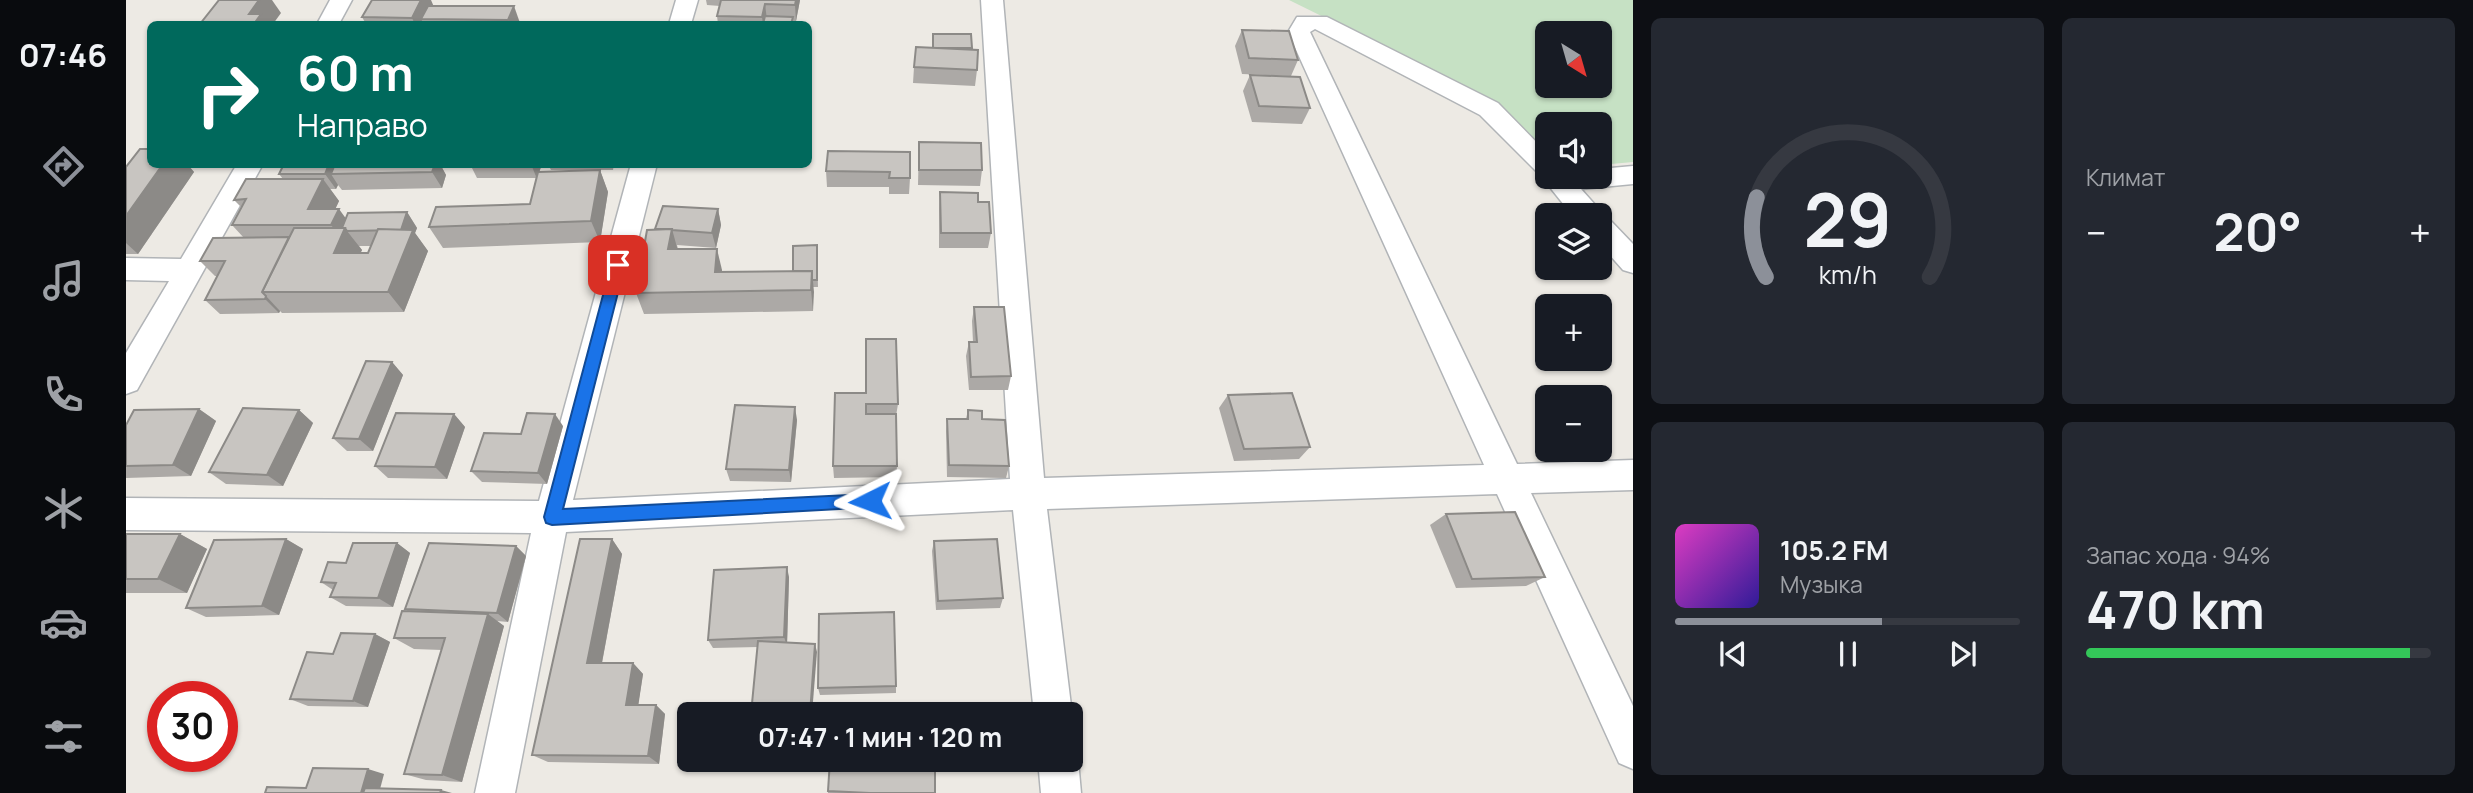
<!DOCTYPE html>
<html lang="ru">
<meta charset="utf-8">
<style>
body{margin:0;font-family:Manrope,sans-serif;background:#242831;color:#f1f3f6;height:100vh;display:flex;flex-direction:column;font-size:26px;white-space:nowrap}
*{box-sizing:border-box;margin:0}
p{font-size:23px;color:#9ea1a6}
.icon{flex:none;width:38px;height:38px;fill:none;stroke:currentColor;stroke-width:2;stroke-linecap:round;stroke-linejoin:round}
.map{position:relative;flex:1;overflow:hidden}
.sheet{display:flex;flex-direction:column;gap:18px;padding:18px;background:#0d0f14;width:840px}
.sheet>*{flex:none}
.guide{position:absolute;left:21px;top:21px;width:665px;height:147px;border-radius:10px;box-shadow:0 2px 5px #0004;background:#00695c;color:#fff;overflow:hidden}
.needle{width:46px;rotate:143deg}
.controls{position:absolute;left:1409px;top:21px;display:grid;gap:14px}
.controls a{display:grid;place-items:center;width:77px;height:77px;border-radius:10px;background:#171b24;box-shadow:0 2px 5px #0004;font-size:35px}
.speed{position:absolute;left:21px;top:681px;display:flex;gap:14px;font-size:35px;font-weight:700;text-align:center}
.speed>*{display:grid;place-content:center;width:91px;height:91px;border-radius:50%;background:#171b24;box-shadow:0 2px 5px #0004;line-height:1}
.speed .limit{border:10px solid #d22;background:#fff;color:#111}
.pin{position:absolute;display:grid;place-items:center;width:60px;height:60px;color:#fff;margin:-30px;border-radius:14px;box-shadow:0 4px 10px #0006}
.me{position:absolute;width:77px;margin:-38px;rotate:267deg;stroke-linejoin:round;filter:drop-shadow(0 0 5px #0008)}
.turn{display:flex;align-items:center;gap:24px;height:147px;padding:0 35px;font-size:32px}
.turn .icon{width:91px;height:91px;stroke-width:2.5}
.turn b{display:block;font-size:49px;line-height:60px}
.big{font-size:52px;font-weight:700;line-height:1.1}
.sheet .tile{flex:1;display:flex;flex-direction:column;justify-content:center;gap:10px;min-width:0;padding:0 24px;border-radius:10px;background:#242831}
.sheet .dial{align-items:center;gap:0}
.dial svg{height:182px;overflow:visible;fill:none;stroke:#363941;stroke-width:7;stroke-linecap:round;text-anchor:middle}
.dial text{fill:#f1f3f6;stroke:none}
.song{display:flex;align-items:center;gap:21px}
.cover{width:84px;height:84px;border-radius:10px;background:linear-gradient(135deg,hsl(310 70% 55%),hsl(250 70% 35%))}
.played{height:7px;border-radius:4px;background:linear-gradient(90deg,#8c9099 60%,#363941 60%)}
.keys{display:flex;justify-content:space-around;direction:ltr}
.heat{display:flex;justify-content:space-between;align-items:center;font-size:38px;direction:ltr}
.charge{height:10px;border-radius:5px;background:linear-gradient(90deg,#34c759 94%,#363941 0)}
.sheet .tiles{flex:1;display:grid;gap:18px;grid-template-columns:repeat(2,1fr)}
.trip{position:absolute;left:551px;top:702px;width:406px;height:70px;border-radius:10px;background:#171b24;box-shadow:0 2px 5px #0004;font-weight:700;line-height:70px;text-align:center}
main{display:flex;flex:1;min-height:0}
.menu{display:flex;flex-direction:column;width:126px;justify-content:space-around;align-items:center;background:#090b0e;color:#9ea1a6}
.menu .icon{width:49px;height:49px}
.menu .on{color:#8c9099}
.menu b{font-size:32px;color:#f1f3f6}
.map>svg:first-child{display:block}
.green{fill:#c6e1c4;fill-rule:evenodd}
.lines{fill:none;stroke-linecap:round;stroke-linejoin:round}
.minor-casing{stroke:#b1b4b7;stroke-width:3}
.minor{fill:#fff;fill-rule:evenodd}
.wall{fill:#aca9a6;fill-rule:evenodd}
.shaded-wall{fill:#8c8a87}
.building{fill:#c8c5c1;stroke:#8c8a87;stroke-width:2}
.route{fill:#1a73e8;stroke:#114b97;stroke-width:2}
</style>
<main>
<nav class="menu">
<b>07:46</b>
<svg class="icon on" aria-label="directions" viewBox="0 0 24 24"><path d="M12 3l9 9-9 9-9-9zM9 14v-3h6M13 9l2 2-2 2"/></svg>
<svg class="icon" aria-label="music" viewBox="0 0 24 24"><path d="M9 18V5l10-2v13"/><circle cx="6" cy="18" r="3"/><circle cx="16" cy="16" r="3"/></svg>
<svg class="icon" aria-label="phone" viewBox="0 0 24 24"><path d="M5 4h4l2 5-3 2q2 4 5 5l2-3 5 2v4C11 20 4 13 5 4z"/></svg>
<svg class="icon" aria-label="climate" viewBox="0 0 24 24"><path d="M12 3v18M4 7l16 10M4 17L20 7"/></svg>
<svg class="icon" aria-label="car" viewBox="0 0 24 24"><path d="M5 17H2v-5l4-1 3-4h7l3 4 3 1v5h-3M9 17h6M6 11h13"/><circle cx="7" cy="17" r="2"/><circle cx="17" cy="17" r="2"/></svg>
<svg class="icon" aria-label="filters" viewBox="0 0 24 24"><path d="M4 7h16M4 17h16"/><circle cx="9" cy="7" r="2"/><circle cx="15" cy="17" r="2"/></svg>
</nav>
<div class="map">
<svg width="1507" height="793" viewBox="0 0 1507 793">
<rect width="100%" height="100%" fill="#edeae4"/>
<!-- green -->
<path class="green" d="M1163 0H1507V162L1474 165V124H1421V158L1370 102ZM1421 33H1474V86H1421Z"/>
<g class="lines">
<!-- minor casing -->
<g class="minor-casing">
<g id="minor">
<path d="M204 0H226L213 24H191Z"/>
<path d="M550 0H572L565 24H543Z"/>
<path d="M855 0H877L918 478 1358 465 1162 32 1171 17H1201L1372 103 1421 153V177H1474V169L1507 166V184L1455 189 1472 208 1475 217 1484 220 1507 244V273L1497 270 1474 244V215H1446L1415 176 1354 115 1189 29 1184 32 1391 464 1507 460V490L1405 493 1507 706V769L1493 763 1371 494 921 509 946 714 945 718V714H908L887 510 440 532 389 793H349L405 533 0 530V498L413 501 505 164H531L447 500 884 479Z"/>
<path d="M111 164H137L11 390 0 394V353L43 281 0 280V258L55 259Z"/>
<path d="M945 745 952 760 955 793H915L912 760H945Z"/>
</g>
</g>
<!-- minor -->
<use href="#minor" class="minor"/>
</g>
<!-- wall -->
<g class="wall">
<path d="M580 0H674L670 21H667V24H592L591 16 594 6 581 5Z"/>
<path d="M308 6 394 23 393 24H240L236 17Z"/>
<path d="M1116 30 1172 60 1165 76 1116 74 1109 46Z"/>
<path d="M807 34H845L846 50 851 70 849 86 787 83 788 67 807 47Z"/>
<path d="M1124 75 1184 108 1176 124 1126 122 1117 91Z"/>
<path d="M793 142 856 170 854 186 792 185Z"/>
<path d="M702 151 784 178 783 194H763V187H701L700 171Z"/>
<path d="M24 164H61L68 172 12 254H0V167Z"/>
<path d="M158 164H314L320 175 316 188 216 190 212 185 210 189H204L213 201 209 209 220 219 281 212 291 228 289 233 302 251 278 312 156 313 154 311 153 313 94 314 79 300 91 276H89L74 261 118 238 106 225 116 208 108 200 157 179 153 174ZM233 246H245L242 253H234L236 250Z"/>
<path d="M344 164H416L413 172 462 170H425L422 164H488L487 170H474L482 192 474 242 317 248 303 227 404 204 410 178H351Z"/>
<path d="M814 192 852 202 865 233 862 248H813V208Z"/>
<path d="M592 209 595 225 590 248 551 245 552 249 596 270V272L667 271 691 245 692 287H687V311L518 314 510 293 529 229Z"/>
<path d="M848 307 885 376 882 390H843L840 356 843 342H847L846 321Z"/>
<path d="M266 362 277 375 247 451H221L207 438Z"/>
<path d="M740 393 772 404 770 416 771 477 708 478 707 466Z"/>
<path d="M1102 395 1184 447 1173 459 1108 461 1093 408Z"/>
<path d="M73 409 90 421 65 476 0 478V425Z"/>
<path d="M173 410 187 423 157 486 100 484 83 472Z"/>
<path d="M842 410 856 419 883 466 880 478 821 477 820 431 821 419H840Z"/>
<path d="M328 414 339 427 321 479 262 478 249 466Z"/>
<path d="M671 420 665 482 604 481 600 469Z"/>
<path d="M437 426 421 484 356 482 345 471 395 434Z"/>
<path d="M1320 514 1419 577 1400 586 1330 588 1304 525Z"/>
<path d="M0 534H54L81 549 61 593H0Z"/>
<path d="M160 539 177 549 153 615 80 617 60 608Z"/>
<path d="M486 539 496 554 476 663H507L517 674 512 705H530L539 714 533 764 422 762 406 755Z"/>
<path d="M808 541 877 598 874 608 810 610 806 551Z"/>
<path d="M271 543 284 553 267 607 220 606 204 597 207 590 195 582 220 563Z"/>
<path d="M390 546 400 556 382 622 371 621 378 626 336 782 300 780 278 774 316 650 288 649 268 638 283 612 279 609Z"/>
<path d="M663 577 661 643 691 652 632 647 587 648 582 640Z"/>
<path d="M249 634 264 642 242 707 182 706 164 699 207 654Z"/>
<path d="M770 686V693L694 695 692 688Z"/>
<path d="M702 791 809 793H702Z"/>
</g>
<!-- shaded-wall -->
<g class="shaded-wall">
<path d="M133 0H146L155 13 147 24H128L123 14Z"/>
<path d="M290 0H305L308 7 295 19 298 24H289L286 18Z"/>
<path d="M670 0H674L670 21 669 5Z"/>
<path d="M639 4 641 20 637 24 636 17Z"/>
<path d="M388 6 394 23 393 24H384L382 20Z"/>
<path d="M37 164H61L68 172 12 254 0 243V216Z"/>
<path d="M203 164H222L205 174 212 185 210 189 199 174Z"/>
<path d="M309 164H314L320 175 316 188 306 172Z"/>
<path d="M405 164H416L411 179Z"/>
<path d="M474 170 482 192 474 242 465 221Z"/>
<path d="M197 179 213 201 202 225 182 209Z"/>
<path d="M213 209 229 231H221L236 250 225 274 208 253 215 237 205 225Z"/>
<path d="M592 209 595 225 590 248 586 233Z"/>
<path d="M281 212 291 228 289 233 302 251 278 312 262 292 274 230Z"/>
<path d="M546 229 552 251 542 249Z"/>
<path d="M591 249 596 270 594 293 589 272Z"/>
<path d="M686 271 688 292 687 311 685 290Z"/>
<path d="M140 296 154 311 153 313 139 299Z"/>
<path d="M266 362 277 375 247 451 233 439Z"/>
<path d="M669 407 671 420 665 482 663 470Z"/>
<path d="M73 409 90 421 65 476 47 465Z"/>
<path d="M173 410 187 423 157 486 141 475Z"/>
<path d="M328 414 339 427 321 479 309 467Z"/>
<path d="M429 414 437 426 421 484 412 473Z"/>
<path d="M54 534 81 549 61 593 32 579Z"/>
<path d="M160 539 177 549 153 615 136 606Z"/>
<path d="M486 539 496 554 474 673 461 663Z"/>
<path d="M271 543 284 553 267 607 252 598Z"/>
<path d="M390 546 400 556 382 622 371 613Z"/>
<path d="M661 567 663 577 661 646 658 637Z"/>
<path d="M362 614 378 626 336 782 316 775Z"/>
<path d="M249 634 264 642 242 707 227 701Z"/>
<path d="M689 644 691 652 686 714H684Z"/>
<path d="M507 663 517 674 511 714 500 705Z"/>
<path d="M530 705 539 714 533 764 522 756Z"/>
<path d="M242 769 258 774 253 793H235Z"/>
<path d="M315 790 326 793H314Z"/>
</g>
<!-- building -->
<g class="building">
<path d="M93 0H133L123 14H135L128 24H74Z"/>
<path d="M246 0H295L286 18 236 17Z"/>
<path d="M595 0H670L669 5 639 4 636 17 591 16Z"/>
<path d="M302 6H388L382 20 295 19Z"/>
<path d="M639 16 667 17 665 24H637Z"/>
<path d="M1116 30 1163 31 1172 60 1123 58Z"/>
<path d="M807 34H845L846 48H807Z"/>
<path d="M790 47 852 50 851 70 788 67Z"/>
<path d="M1124 75 1174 77 1184 108 1133 106Z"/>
<path d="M793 142 855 143 856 170H793Z"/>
<path d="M14 149H24V164H37L0 216V167Z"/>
<path d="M702 151 784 152V178H763L764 172 700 171Z"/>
<path d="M158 164H203L199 174H153Z"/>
<path d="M209 164H309L306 172 205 174Z"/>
<path d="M474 170 465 221 303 227 310 207 404 204 412 172Z"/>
<path d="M120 179H197L182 209H213L205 225H106L120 199 108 200Z"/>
<path d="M814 192 852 193V202H863L865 233H815Z"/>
<path d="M537 206 592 209 586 233 546 230V229H529Z"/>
<path d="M281 212 275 230 221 231 219 228H216L222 213Z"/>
<path d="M168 228H219L208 253H242L252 229 287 230 262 292H136Z"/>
<path d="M546 229 542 249H591L589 272 686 271 685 290 510 293 521 230Z"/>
<path d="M163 237 136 292 140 296 139 299 79 300 99 261H74L87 238Z"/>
<path d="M691 245V280H686V271H667V246Z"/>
<path d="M848 307H878L885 376 845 377 843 342H851Z"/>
<path d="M740 339H770L772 404H740V414H770L771 466H707L709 393H740Z"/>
<path d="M240 361 266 362 233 439 207 438Z"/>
<path d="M1166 393 1184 447 1118 449 1102 395Z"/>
<path d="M609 405 669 407 663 470 600 469Z"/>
<path d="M117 408 173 410 141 475 83 472Z"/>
<path d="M73 409 47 465 0 466V425L8 410Z"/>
<path d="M842 410 856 411V419L879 420 883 466 823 465 821 419H842Z"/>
<path d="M270 413 328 414 309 467 249 466Z"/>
<path d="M401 413 429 414 412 473 345 471 358 433 395 434Z"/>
<path d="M1389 512 1419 577 1346 579 1320 514Z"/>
<path d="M0 534H54L32 579H0Z"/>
<path d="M160 539 136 606 60 608 88 540Z"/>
<path d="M454 539H486L461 663H507L500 705H530L522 756 406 755Z"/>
<path d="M871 539 877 598 812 601 808 541Z"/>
<path d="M227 543H271L252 598 204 597 210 583 195 582 202 562 220 563Z"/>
<path d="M303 543 390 546 371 613 279 609Z"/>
<path d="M661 567 658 637 582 640 588 570Z"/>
<path d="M276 611 362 614 316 775 278 774 319 638H268Z"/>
<path d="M768 612 770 686 692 688 693 614Z"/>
<path d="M215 633 249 634 227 701 164 699 181 652 207 654Z"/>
<path d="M632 641 689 644 684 714H625Z"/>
<path d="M704 760 809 763V793H744L702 791Z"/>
<path d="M187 768 242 769 235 793H139L141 787 180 788Z"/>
<path d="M239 788 315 790 314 793H237Z"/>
</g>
<!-- route -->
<path class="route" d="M492 260 499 265 437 509 744 494 750 496 752 501 750 507 426 525 420 523 418 517 485 265Z"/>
</svg>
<div class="controls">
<a><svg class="needle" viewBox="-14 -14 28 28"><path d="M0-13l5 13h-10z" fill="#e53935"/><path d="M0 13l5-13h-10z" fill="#9ea1a6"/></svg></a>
<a><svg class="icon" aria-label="sound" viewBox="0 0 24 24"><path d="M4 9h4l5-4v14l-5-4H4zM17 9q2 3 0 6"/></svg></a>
<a><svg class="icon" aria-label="layers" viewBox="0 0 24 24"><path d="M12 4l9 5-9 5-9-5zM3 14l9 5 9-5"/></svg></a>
<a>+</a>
<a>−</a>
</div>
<div class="speed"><div class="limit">30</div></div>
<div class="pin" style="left:492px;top:265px;background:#d93025"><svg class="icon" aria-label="arrive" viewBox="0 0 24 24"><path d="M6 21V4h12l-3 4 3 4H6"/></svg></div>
<svg class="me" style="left:744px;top:501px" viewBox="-20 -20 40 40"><path d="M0-17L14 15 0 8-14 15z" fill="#1a73e8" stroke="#fff" stroke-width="4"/></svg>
<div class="trip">07:47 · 1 мин · 120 m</div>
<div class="guide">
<div class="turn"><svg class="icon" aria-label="right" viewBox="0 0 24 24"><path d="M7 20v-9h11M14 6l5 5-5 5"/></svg><div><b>60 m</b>Направо</div></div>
</div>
</div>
<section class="sheet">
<div class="tiles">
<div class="tile dial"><svg viewBox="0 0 100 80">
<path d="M14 69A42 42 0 1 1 86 69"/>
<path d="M14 69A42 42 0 0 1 10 34" stroke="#8c9099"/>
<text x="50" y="56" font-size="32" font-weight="700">29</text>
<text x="50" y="72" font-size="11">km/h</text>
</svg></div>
<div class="tile"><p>Климат</p>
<div class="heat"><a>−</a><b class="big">20°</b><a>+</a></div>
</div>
<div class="tile">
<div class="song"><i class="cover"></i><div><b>105.2 FM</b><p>Музыка</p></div></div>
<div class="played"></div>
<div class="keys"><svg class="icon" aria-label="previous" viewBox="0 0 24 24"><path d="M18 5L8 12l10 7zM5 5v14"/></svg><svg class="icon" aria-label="pause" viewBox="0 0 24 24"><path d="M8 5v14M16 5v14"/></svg><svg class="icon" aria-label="next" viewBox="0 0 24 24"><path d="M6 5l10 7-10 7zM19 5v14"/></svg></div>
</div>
<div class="tile"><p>Запас хода · 94%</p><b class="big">470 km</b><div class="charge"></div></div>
</div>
</section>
</main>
